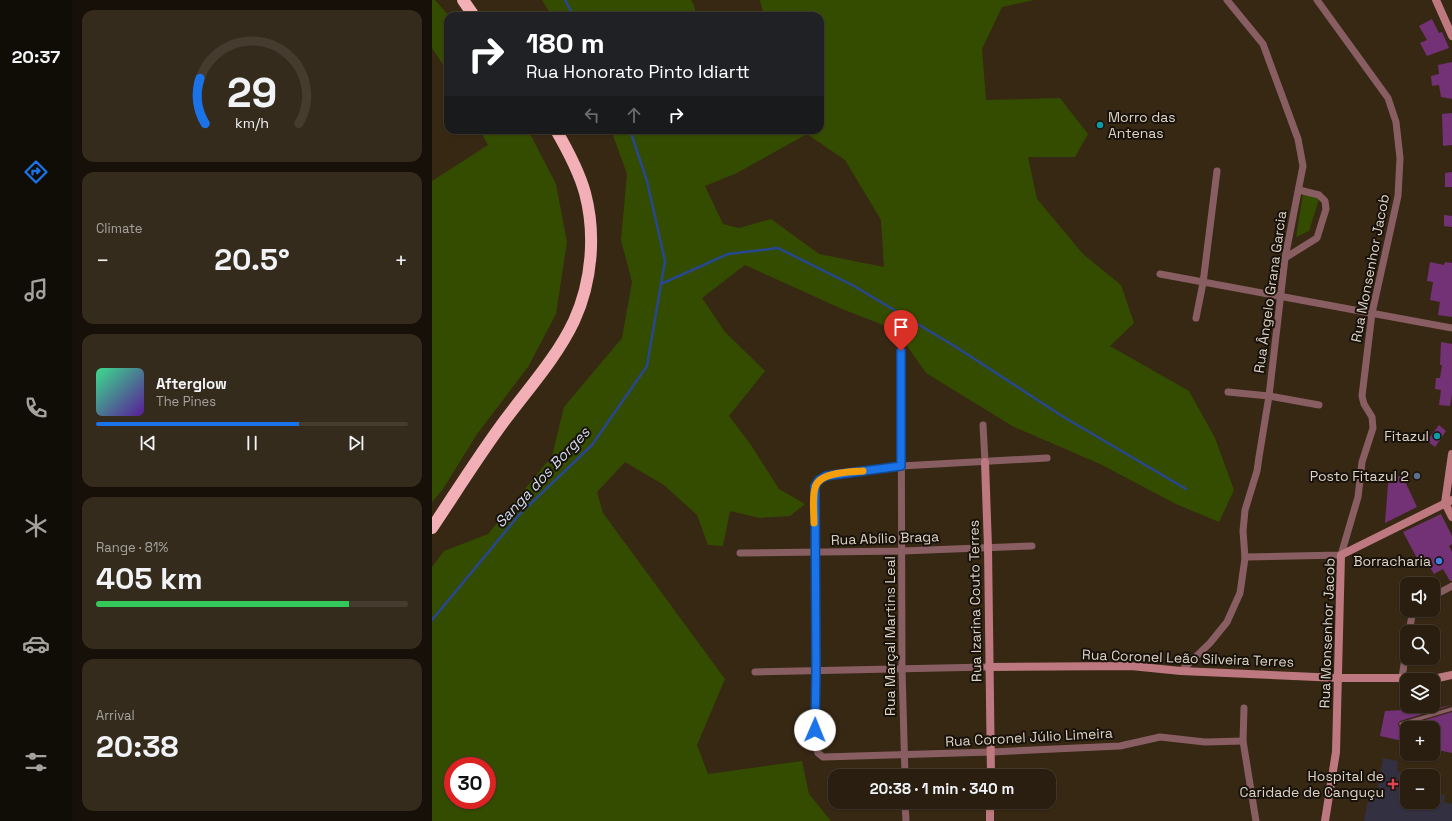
<!DOCTYPE html>
<meta charset="utf-8">
<style>
body{margin:0;font-family:"Space Grotesk",sans-serif;background:#352b1d;color:#f1f3f6;height:100vh;display:flex;flex-direction:column;font-size:15px;white-space:nowrap}
*{box-sizing:border-box;margin:0}
p{font-size:13px;color:#a5a29e}
.icon{flex:none;width:22px;height:22px;fill:none;stroke:currentColor;stroke-width:2;stroke-linecap:round;stroke-linejoin:round}
.map{position:relative;flex:1;overflow:hidden}
.panel{display:flex;flex-direction:column;gap:10px;padding:10px;background:#171008;width:360px}
.panel>*{flex:none}
.banner{position:absolute;left:12px;top:12px;width:380px;height:122px;border-radius:12px;box-shadow:0 1px 3px #0004,0 0 0 1px #453c2f;background:#202124;color:#fff;overflow:hidden}
.buttons{position:absolute;left:968px;top:577px;display:grid;gap:8px}
.buttons a{display:grid;place-items:center;width:40px;height:40px;border-radius:8px;background:#291e0f;box-shadow:0 1px 3px #0004,0 0 0 1px #453c2f;font-size:20px}
.speed{position:absolute;left:12px;top:757px;display:flex;gap:8px;font-size:20px;font-weight:700;text-align:center}
.speed>*{display:grid;place-content:center;width:52px;height:52px;border-radius:50%;background:#291e0f;box-shadow:0 1px 3px #0004,0 0 0 1px #453c2f;line-height:1}
.speed .limit{border:6px solid #d22;background:#fff;color:#111}
.pin{position:absolute;display:grid;place-items:center;width:34px;height:34px;color:#fff;margin:-41px -17px;border-radius:50% 50% 50% 0;rotate:-45deg;box-shadow:0 0 4px #0007}
.pin .icon{rotate:45deg}
.me{position:absolute;width:44px;margin:-22px;rotate:1deg;stroke-linejoin:round;filter:drop-shadow(0 0 3px #0008)}
.turn{display:flex;align-items:center;gap:14px;height:84px;padding:0 16px;font-size:18px}
.turn .icon{width:52px;height:52px;stroke-width:2.5}
.turn b{display:block;font-size:28px;line-height:34px}
.lanes{display:flex;align-items:center;height:38px;padding:0 16px;background:#0003;justify-content:center;gap:20px;direction:ltr}
.lanes .off{opacity:.35}
.big{font-size:30px;font-weight:700;line-height:1.1}
.panel .card{flex:1;display:flex;flex-direction:column;justify-content:center;gap:6px;min-width:0;padding:0 14px;border-radius:12px;background:#352b1d}
.panel .dial{align-items:center;gap:0}
.dial svg{height:104px;overflow:visible;fill:none;stroke:#453c2f;stroke-width:7;stroke-linecap:round;text-anchor:middle}
.dial text{fill:#f1f3f6;stroke:none}
.song{display:flex;align-items:center;gap:12px}
.cover{width:48px;height:48px;border-radius:6px;background:linear-gradient(135deg,hsl(150 70% 55%),hsl(270 70% 35%))}
.played{height:4px;border-radius:2px;background:linear-gradient(90deg,#1a73e8 65%,#453c2f 65%)}
.keys{display:flex;justify-content:space-around;direction:ltr}
.heat{display:flex;justify-content:space-between;align-items:center;font-size:22px;direction:ltr}
.charge{height:6px;border-radius:3px;background:linear-gradient(90deg,#34c759 81%,#453c2f 0)}
.trip{position:absolute;left:396px;top:769px;width:228px;height:40px;border-radius:12px;background:#291e0f;box-shadow:0 1px 3px #0004,0 0 0 1px #453c2f;font-weight:700;line-height:40px;text-align:center}
main{display:flex;flex:1;min-height:0}
.tabs{display:flex;flex-direction:column;width:72px;justify-content:space-around;align-items:center;background:#100c06;color:#a5a29e}
.tabs .icon{width:28px;height:28px}
.tabs .current{color:#1a73e8}
.tabs b{font-size:18px;color:#f1f3f6}
.map>svg:first-child{display:block}
.medical{fill:#323041}
.green{fill:#344c00;fill-rule:evenodd}
.lines{fill:none;stroke-linecap:round;stroke-linejoin:round}
.stream{stroke:#284791;stroke-width:2.5}
.building{fill:#733275}
.lane{stroke:#895e62;stroke-width:3.5}
.street{stroke:#895e62;stroke-width:7}
.secondary{stroke:#be7980;stroke-width:8}
.highway{stroke:#f2b0b6;stroke-width:12}
.route-casing{stroke:#114b97;stroke-width:10}
.route{stroke:#1a73e8;stroke-width:7}
.slow{stroke:#f59e0b;stroke-width:7}
.culture-dot{fill:#0f9aa8;stroke:#19120a;stroke-width:1.5}
.service-dot{fill:#5c6f8a;stroke:#19120a;stroke-width:1.5}
.shop-dot{fill:#3f7fe0;stroke:#19120a;stroke-width:1.5}
.health-dot{fill:#e0444e;stroke:#19120a;stroke-width:1.5}
.labels{text-anchor:middle;dominant-baseline:central;stroke-width:4;stroke-linejoin:round;paint-order:stroke}
.poi-label{font-size:14px;fill:#ddd3c7;stroke:#19120a;text-anchor:end}
.street-label{font-size:14px;fill:#ddd3c7;stroke:#19120a}
.water-label{font-size:15px;font-style:italic;fill:#cfdaef;stroke:#19120a}
</style>
<main>
<nav class="tabs">
<b>20:37</b>
<svg class="icon current" aria-label="directions" viewBox="0 0 24 24"><path d="M12 3l9 9-9 9-9-9zM9 14v-3h6M13 9l2 2-2 2"/></svg>
<svg class="icon" aria-label="music" viewBox="0 0 24 24"><path d="M9 18V5l10-2v13"/><circle cx="6" cy="18" r="3"/><circle cx="16" cy="16" r="3"/></svg>
<svg class="icon" aria-label="phone" viewBox="0 0 24 24"><path d="M5 4h4l2 5-3 2q2 4 5 5l2-3 5 2v4C11 20 4 13 5 4z"/></svg>
<svg class="icon" aria-label="climate" viewBox="0 0 24 24"><path d="M12 3v18M4 7l16 10M4 17L20 7"/></svg>
<svg class="icon" aria-label="car" viewBox="0 0 24 24"><path d="M5 17H2v-5l4-1 3-4h7l3 4 3 1v5h-3M9 17h6M6 11h13"/><circle cx="7" cy="17" r="2"/><circle cx="17" cy="17" r="2"/></svg>
<svg class="icon" aria-label="filters" viewBox="0 0 24 24"><path d="M4 7h16M4 17h16"/><circle cx="9" cy="7" r="2"/><circle cx="15" cy="17" r="2"/></svg>
</nav>
<section class="panel">
<div class="card dial"><svg viewBox="0 0 100 80">
<path d="M14 69A42 42 0 1 1 86 69"/>
<path d="M14 69A42 42 0 0 1 10 34" stroke="#1a73e8"/>
<text x="50" y="56" font-size="32" font-weight="700">29</text>
<text x="50" y="72" font-size="11">km/h</text>
</svg></div>
<div class="card"><p>Climate</p>
<div class="heat"><a>−</a><b class="big">20.5°</b><a>+</a></div>
</div>
<div class="card">
<div class="song"><i class="cover"></i><div><b>Afterglow</b><p>The Pines</p></div></div>
<div class="played"></div>
<div class="keys"><svg class="icon" aria-label="previous" viewBox="0 0 24 24"><path d="M18 5L8 12l10 7zM5 5v14"/></svg><svg class="icon" aria-label="pause" viewBox="0 0 24 24"><path d="M8 5v14M16 5v14"/></svg><svg class="icon" aria-label="next" viewBox="0 0 24 24"><path d="M6 5l10 7-10 7zM19 5v14"/></svg></div>
</div>
<div class="card"><p>Range · 81%</p><b class="big">405 km</b><div class="charge"></div></div>
<div class="card"><p>Arrival</p><b class="big">20:38</b></div>
</section>
<div class="map">
<svg width="1020" height="821" viewBox="0 0 1020 821">
<rect width="100%" height="100%" fill="#372814"/>
<!-- medical -->
<path class="medical" d="M951 758 966 761 965 771 992 776H975V802H1001V793L1013 795 1012 802 1020 804V821H932L937 795 944 796Z"/>
<!-- green -->
<g class="green">
<path d="M0 0H3L17 16 16 72 0 48Z"/>
<path d="M110 0H259L262 5 264 16H120Z"/>
<path d="M328 0H602L570 7 550 49 554 100 628 98 656 134 643 157H596L605 199 651 254 689 285 702 323 678 346 757 391 783 438 802 490 787 522 744 504 668 464 582 427 494 373 464 330 410 309 313 265 270 298 293 332 333 371 297 416 319 445 347 489 373 504 358 516 328 518 298 511 291 546 276 545 265 515 232 485 193 462 165 492 171 513 293 679 265 745 276 774 370 761 377 794 399 821H0V567L12 551 56 534 120 456 132 407 190 338 200 282 189 240 195 174 179 130H388V16H332ZM375 134 413 160 449 220 452 267 387 254 339 219 307 228 291 224 273 186 305 173ZM21 766H55V800H21Z"/>
<path d="M48 130H96L124 184 135 242 124 314 96 367 45 434 11 489 0 502V181L56 145Z"/>
<path d="M871 194 886 197 887 199 877 231 864 237Z"/>
</g>
<g class="lines">
<!-- stream -->
<g class="stream">
<path d="M133 0 142 16"/>
<path d="M229 284 296 254 346 248 422 286 524 347 630 416 754 489"/>
<path d="M0 620 88 514 160 445 215 366 233 261 215 181 198 130"/>
</g>
</g>
<!-- building -->
<g class="building">
<path d="M1000 19 1007 33 1010 32 1017 48 995 56 988 43 995 40 987 26Z"/>
<path d="M1020 62V99L1009 97 1007 85 1000 86 999 76 1007 74 1006 65Z"/>
<path d="M1020 113V145L1011 146 1010 114Z"/>
<path d="M1020 172V187H1013V173Z"/>
<path d="M1012 215 1020 216V227L1012 226Z"/>
<path d="M998 262 1012 265 1013 262 1020 263V317L1006 315 1008 302 998 300 1001 282 995 281Z"/>
<path d="M1009 342 1020 344V394L1018 406 1007 405 1009 390 1003 389 1004 378H1008L1010 365H1008Z"/>
<path d="M1007 425 1014 431 1003 447 995 441Z"/>
<path d="M970 475 985 507 953 523 956 484 958 480Z"/>
<path d="M1009 514 1020 536V544L1017 546 1020 552V581H1018L1011 569 1002 574 993 559 987 562 971 532Z"/>
<path d="M1020 705 968 721 966 724 967 727H970L1020 712V753L1001 749V728H975V742L948 736 953 711 1005 708Z"/>
</g>
<g class="lines">
<!-- lane -->
<path class="lane" d="M969 724 1020 709"/>
<!-- street -->
<g class="street">
<path d="M853 258 885 238 894 209 893 201 887 195 867 190"/>
<path d="M728 274 1020 328"/>
<path d="M764 318 771 283 785 171"/>
<path d="M469 351 470 669 473 776"/>
<path d="M796 392 837 396 887 405"/>
<path d="M551 425 553 462"/>
<path d="M615 458 469 466 394 476 387 480 383 486C382 572 384 658 383 744L386 753 391 757 559 752 688 746 728 737 773 742 811 741"/>
<path d="M308 553 470 551 600 546"/>
<path d="M813 557 909 555 926 497 930 462 941 428 940 417 932 404 930 396 940 313 966 196 968 158 964 122 956 98 885 0"/>
<path d="M1001 596 1020 586"/>
<path d="M977 632 981 610"/>
<path d="M749 671 778 643 795 622 808 593 813 558 811 531 813 510 825 471 827 457 837 396 853 258 871 166 866 139 831 44 795 0"/>
<path d="M323 672 556 667"/>
<path d="M970 677 975 646"/>
<path d="M812 708 811 741 824 821"/>
<path d="M473 802 474 821"/>
</g>
<!-- secondary -->
<g class="secondary">
<path d="M1004 0 1020 36"/>
<path d="M1020 454 1013 503 1020 517"/>
<path d="M553 462 556 547 559 776"/>
<path d="M556 667 699 666 749 671 907 678H1006L1020 675"/>
<path d="M558 821V802"/>
<path d="M893 821 904 752 909 555 1020 500"/>
</g>
<!-- highway -->
<g class="highway">
<path d="M31 0 42 16"/>
<path d="M0 528C24 492 47 455 73 420 97 388 125 357 142 321 160 282 164 234 153 193 147 171 135 149 124 130"/>
</g>
</g>
<g class="lines">
<!-- route casing -->
<g class="route-casing">
<path id="route" d="M383 730 384 672 383 486 387 480 394 476 469 466V351"/>
</g>
<!-- route -->
<use href="#route" class="route"/>
<!-- slow -->
<path class="slow" d="M382 523C382 512 380 498 383 488 386 472 418 472 431 471"/>
</g>
<!-- markers -->
<g class="culture-dot">
<circle cx="668" cy="125" r="4"/>
<circle cx="1005" cy="436" r="4"/>
</g>
<circle class="service-dot" cx="985" cy="476" r="4"/>
<circle class="shop-dot" cx="1007" cy="561" r="4"/>
<path class="health-dot" d="M959 778h4v4h4v4h-4v4h-4v-4h-4v-4h4z"/>
<g class="labels">
<!-- poi labels -->
<g class="poi-label">
<text x="676" y="117" text-anchor="start">Morro das<tspan x="676" dy="16">Antenas</tspan></text>
<text x="997" y="436">Fitazul</text>
<text x="977" y="476">Posto Fitazul 2</text>
<text x="999" y="561">Borracharia</text>
<text x="952" y="776">Hospital de<tspan x="952" dy="16">Caridade de Canguçu</tspan></text>
</g>
<!-- street labels -->
<g class="street-label">
<text transform="translate(938 268) rotate(-79)">Rua Monsenhor Jacob</text>
<text transform="translate(838 292) rotate(-82)">Rua Ângelo Grana Garcia</text>
<text transform="translate(453 538) rotate(-2)">Rua Abílio Braga</text>
<text transform="translate(543 601) rotate(-91)">Rua Izarina Couto Terres</text>
<text transform="translate(895 633) rotate(-88)">Rua Monsenhor Jacob</text>
<text transform="translate(458 636) rotate(-90)">Rua Marçal Martins Leal</text>
<text transform="translate(756 658) rotate(2)">Rua Coronel Leão Silveira Terres</text>
<text transform="translate(597 737) rotate(-3)">Rua Coronel Júlio Limeira</text>
</g>
<!-- water labels -->
<g class="water-label">
<text transform="translate(110 477) rotate(-47)">Sanga dos Borges</text>
</g>
</g>
</svg>
<div class="buttons">
<a><svg class="icon" aria-label="sound" viewBox="0 0 24 24"><path d="M4 9h4l5-4v14l-5-4H4zM17 9q2 3 0 6"/></svg></a>
<a><svg class="icon" aria-label="search" viewBox="0 0 24 24"><circle cx="10" cy="10" r="6"/><path d="M15 15l6 6"/></svg></a>
<a><svg class="icon" aria-label="layers" viewBox="0 0 24 24"><path d="M12 4l9 5-9 5-9-5zM3 14l9 5 9-5"/></svg></a>
<a>+</a>
<a>−</a>
</div>
<div class="speed"><div class="limit">30</div></div>
<div class="pin" style="left:469px;top:351px;background:#d93025"><svg class="icon" aria-label="arrive" viewBox="0 0 24 24"><path d="M6 21V4h12l-3 4 3 4H6"/></svg></div>
<svg class="me" style="left:383px;top:730px" viewBox="-20 -20 40 40"><circle r="19" fill="#fff"/><path d="M0-13L10 11 0 6-10 11z" fill="#1a73e8"/></svg>
<div class="trip">20:38 · 1 min · 340 m</div>
<div class="banner">
<div class="turn"><svg class="icon" aria-label="right" viewBox="0 0 24 24"><path d="M7 20v-9h11M14 6l5 5-5 5"/></svg><div><b>180 m</b>Rua Honorato Pinto Idiartt</div></div>
<div class="lanes"><svg class="icon off" aria-label="left" viewBox="0 0 24 24"><path d="M17 20v-9H6M10 6l-5 5 5 5"/></svg><svg class="icon off" aria-label="ahead" viewBox="0 0 24 24"><path d="M12 20V5M6 11l6-6 6 6"/></svg><svg class="icon" aria-label="right" viewBox="0 0 24 24"><path d="M7 20v-9h11M14 6l5 5-5 5"/></svg></div>
</div>
</div>
</main>
